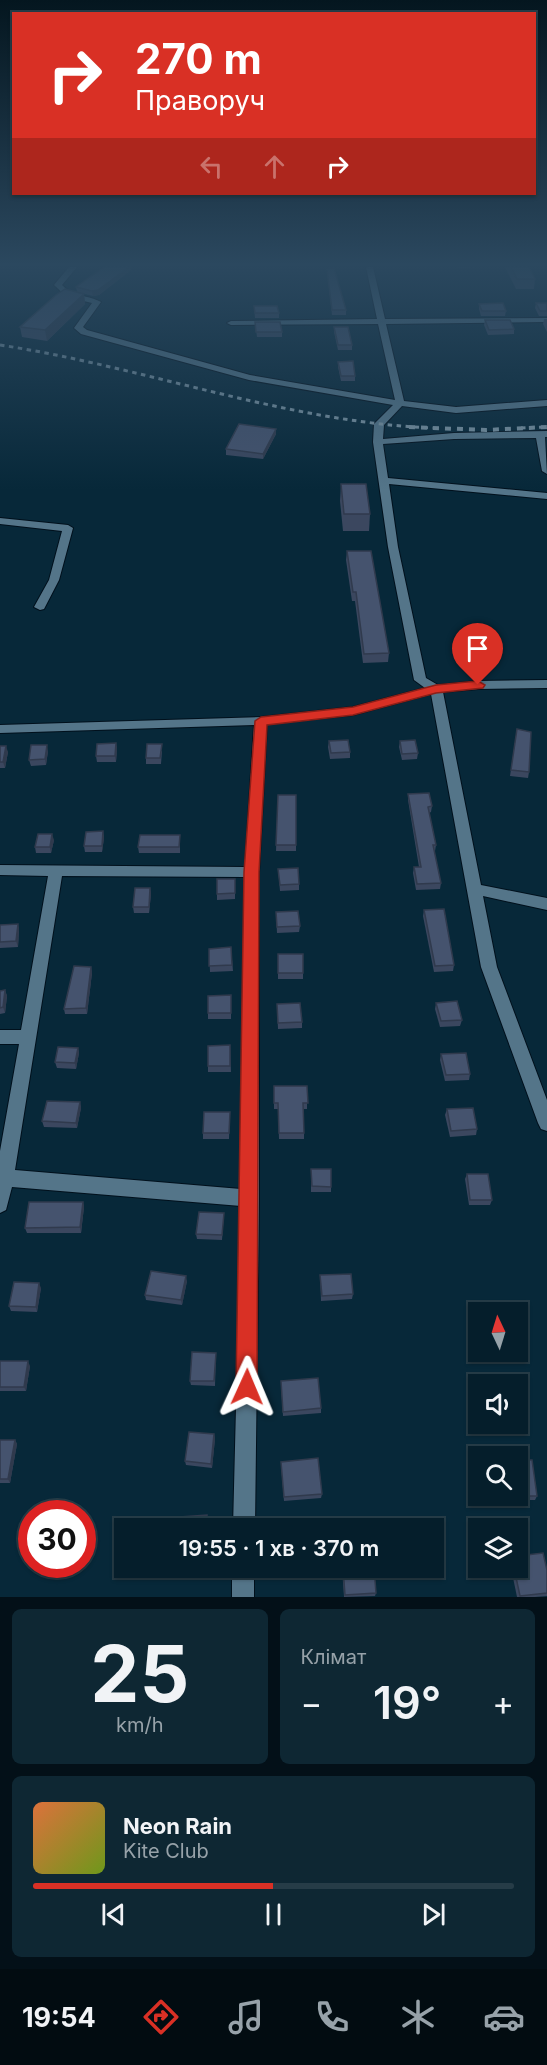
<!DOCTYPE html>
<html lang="uk">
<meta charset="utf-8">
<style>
body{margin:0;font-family:Inter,sans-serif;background:#0e2733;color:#f1f3f6;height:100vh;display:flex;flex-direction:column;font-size:22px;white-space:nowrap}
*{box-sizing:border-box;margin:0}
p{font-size:20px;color:#97a2a9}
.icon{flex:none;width:33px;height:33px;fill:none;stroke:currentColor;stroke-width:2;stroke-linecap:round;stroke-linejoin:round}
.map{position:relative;height:1597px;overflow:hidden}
.details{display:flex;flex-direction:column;gap:12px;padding:12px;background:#031018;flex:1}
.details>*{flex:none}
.top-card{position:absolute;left:12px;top:12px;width:524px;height:183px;border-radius:0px;box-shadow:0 2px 4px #0004,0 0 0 2px #263c47;background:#d93025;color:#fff;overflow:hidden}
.needle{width:39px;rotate:356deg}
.controls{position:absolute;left:468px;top:1302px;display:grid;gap:12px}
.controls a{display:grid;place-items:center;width:60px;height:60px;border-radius:0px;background:#051e2b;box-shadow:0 2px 4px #0004,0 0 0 2px #263c47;font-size:30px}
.speed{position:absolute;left:18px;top:1500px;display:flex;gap:12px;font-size:30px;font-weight:700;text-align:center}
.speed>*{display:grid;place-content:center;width:78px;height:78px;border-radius:50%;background:#051e2b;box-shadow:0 2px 4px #0004,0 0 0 2px #263c47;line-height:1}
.speed .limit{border:9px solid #d22;background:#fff;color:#111}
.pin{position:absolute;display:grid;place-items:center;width:51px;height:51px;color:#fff;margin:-62px -26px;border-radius:50% 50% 50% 0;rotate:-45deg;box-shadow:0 0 6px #0007}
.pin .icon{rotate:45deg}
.me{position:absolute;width:66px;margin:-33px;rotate:1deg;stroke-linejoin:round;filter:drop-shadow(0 0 4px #0008)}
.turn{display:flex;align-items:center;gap:21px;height:126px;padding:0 24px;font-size:27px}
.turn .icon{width:78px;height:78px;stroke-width:2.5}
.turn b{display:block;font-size:42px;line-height:51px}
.lanes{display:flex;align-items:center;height:57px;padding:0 24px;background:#0003;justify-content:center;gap:30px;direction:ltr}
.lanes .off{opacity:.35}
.big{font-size:45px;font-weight:600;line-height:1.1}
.details .widget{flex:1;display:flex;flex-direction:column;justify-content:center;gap:9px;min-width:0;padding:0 21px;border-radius:9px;background:#0e2733}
.details .dial{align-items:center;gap:0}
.dial b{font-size:78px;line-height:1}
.song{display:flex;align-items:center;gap:18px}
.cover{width:72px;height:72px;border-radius:9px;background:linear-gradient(135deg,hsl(20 70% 55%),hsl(80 70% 35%))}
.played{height:6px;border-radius:3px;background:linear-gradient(90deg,#d93025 50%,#263c47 50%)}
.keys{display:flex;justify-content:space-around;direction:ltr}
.heat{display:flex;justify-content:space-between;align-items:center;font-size:33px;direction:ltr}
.details .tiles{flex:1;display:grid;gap:12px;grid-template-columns:1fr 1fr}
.widget:last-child{grid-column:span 2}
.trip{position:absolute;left:114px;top:1518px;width:330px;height:60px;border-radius:0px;background:#051e2b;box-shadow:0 2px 4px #0004,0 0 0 2px #263c47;font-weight:600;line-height:60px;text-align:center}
.tabs{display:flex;height:96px;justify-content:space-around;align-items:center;background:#020c11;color:#97a2a9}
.tabs .icon{width:42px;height:42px}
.tabs .selected{color:#d93025}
.tabs b{font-size:27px;color:#f1f3f6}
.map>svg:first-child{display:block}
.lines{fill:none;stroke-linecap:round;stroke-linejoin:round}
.street-casing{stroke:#00101c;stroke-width:2}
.street{fill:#547589;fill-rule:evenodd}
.rail-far1{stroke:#7a93a2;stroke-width:3;stroke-dasharray:4.5 4.5;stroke-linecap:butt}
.rail{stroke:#7a93a2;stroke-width:4;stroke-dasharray:6 6;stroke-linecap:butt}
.wall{fill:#3b475f}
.shaded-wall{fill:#303a4d}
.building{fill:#45536e;stroke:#303a4d;stroke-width:1.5}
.route{fill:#d93025;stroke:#8d1f18;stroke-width:1.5}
</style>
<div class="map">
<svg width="547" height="1597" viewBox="0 0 547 1597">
<rect width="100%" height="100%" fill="#072839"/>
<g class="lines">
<!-- street casing -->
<g class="street-casing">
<g id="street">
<path d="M69 267H77L62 285C73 297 88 295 101 302L83 327 87 330 250 375 395 400 378 324 231 325 227 323 231 321 377 319 366 267H373L385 319 547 318V322L386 324 404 401 456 407 547 400V406L456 413 402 406 384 425 383 439 454 433 547 431V437H545L547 474 542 471 536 438 454 439 383 444 388 478 547 493V499L389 484 398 547 426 678 438 685 478 681 547 680V688L478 689 443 692 481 885 547 898V910L483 896 497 967 547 1100V1131L541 1129 538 1123 481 967 431 694 353 715 267 724 259 872V1198L255 1528H233L241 1206 12 1187 6 1210 0 1213V1151L19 1044H0V1030H21L48 876 0 875V865L245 867 254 725 0 733V725L261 717 353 707 425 688 414 680 388 547 373 442 374 424 393 405 249 380 81 334 74 328 92 303 67 297 54 285ZM62 876 245 877 241 1189 15 1170Z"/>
<path d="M0 518 68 525 73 528 59 580 44 609 40 610 34 607 49 580 62 531 0 524Z"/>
<rect x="232" y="1568" width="22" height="29"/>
</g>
</g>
<!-- street -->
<use href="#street" class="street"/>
<!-- rail-far1 -->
<g class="rail-far1">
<path d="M0 345C145 367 285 422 433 428"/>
<path d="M521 428 547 427"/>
</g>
<!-- rail -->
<path class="rail" d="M409 427 486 430 547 427"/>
</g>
<!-- wall -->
<g class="wall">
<path d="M104 267H131V270L99 295 93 296 77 292 76 287Z"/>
<path d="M458 267H474L458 268Z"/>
<path d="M505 267H529L535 279 534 289H516Z"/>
<path d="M327 269 346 310V315H332Z"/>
<path d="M84 294 85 304 47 341 22 337 20 327Z"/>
<path d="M536 303H547V316H539L535 308Z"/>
<path d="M479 304 506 311 505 316H481L479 309Z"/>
<path d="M254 306 279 313V318H255Z"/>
<path d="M544 319H547V332L543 324Z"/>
<path d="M485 320 514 329V334L488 335 484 325Z"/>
<path d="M255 322 282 332V337H257Z"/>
<path d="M334 327 352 345V350H338L334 332Z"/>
<path d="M338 362 355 376V381H341L338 367Z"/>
<path d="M276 429V434L263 459 226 455V449Z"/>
<path d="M341 484 370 514 369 531H343L340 501Z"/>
<path d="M347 551 389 653 388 662 363 663 355 601H352L346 560Z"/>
<path d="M517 729 529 772 528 778 510 776Z"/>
<path d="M329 741 350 752V758L330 759 328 747Z"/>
<path d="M400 741 418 753 417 759 402 760 399 747Z"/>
<path d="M116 743 117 749 116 762H97L96 756Z"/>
<path d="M0 746 8 752 5 768H0Z"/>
<path d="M48 751 46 765 31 766 29 760Z"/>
<path d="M162 751 161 764H146V758Z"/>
<path d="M408 794 432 806 431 812 429 813 436 845 435 851H434L441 883 440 889 416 890 413 873 414 867H419L408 800Z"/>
<path d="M278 795H296V851H276Z"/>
<path d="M103 831 104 838 102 852H85L84 846Z"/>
<path d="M180 835V853H139L138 847Z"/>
<path d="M54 840 51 853H36L35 847Z"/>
<path d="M278 869 299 884V890L280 891Z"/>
<path d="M217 879H235V899L217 900Z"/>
<path d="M150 888 151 894 149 913H134L133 907Z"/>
<path d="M424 910 454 965 453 971 434 972 423 916Z"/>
<path d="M276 912 300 926 299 932 277 933Z"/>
<path d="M18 924 19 930 18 947 0 948V925Z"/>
<path d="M231 947 233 971 210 972 209 949Z"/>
<rect x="278" y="954" width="25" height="25"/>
<path d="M91 967 92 973 87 1014H65L64 1009Z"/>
<path d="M5 990 7 996 5 1013 0 1014V991Z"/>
<path d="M231 995V1019H208V1013Z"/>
<path d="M436 1003 462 1020 460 1026 440 1027 435 1009Z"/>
<path d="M277 1004 302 1022V1028L278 1029Z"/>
<path d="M230 1045 231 1072H208V1066Z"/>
<path d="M78 1048 79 1053 76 1069 57 1068 55 1062Z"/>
<path d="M441 1054 470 1074 469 1080 445 1081 440 1060Z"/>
<path d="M274 1086H307V1109H304V1139H279L278 1109H274Z"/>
<path d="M80 1102 81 1108 77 1128 44 1127 42 1121Z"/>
<path d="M447 1109 477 1129 476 1135 450 1137 445 1115Z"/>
<path d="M230 1112 229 1139H203V1133Z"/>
<path d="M311 1169 331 1187V1192H311Z"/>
<path d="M467 1174 492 1200 490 1205H469L465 1179Z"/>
<path d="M83 1202 84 1207 81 1233H27L25 1228Z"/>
<path d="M224 1213 222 1240 197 1239 196 1234Z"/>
<path d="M320 1275 353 1294 352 1299 321 1301Z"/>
<path d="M187 1281 182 1305 146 1300 145 1295Z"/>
<path d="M41 1288 37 1312 11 1311 9 1306Z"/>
<path d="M216 1353 215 1386 191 1385 190 1381Z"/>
<path d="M0 1361 30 1366 26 1391H0Z"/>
<path d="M520 1373 526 1402 524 1406 518 1407V1384H488V1380L489 1375Z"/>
<path d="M281 1385 321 1408V1413L283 1416Z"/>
<path d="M214 1434 215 1439 212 1468 186 1465 185 1461Z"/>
<path d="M0 1440H15L17 1444 10 1483H0Z"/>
<path d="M281 1466 322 1494 321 1498 284 1501Z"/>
<path d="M504 1496H537L535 1500H505Z"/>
<path d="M342 1568H374L376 1593 375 1596 344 1597Z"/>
<path d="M511 1568 547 1570V1596L535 1597H517Z"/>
</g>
<!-- shaded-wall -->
<g class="shaded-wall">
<path d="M129 267H131V270L99 295 93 296 92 291Z"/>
<path d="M84 294 85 304 47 341 45 330Z"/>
<path d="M276 429V434L263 459V454Z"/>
<path d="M116 743 117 749 116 762 115 756Z"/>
<path d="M47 745 48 751 46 765 45 759Z"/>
<path d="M6 746 8 752 5 768 3 762Z"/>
<path d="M103 831 104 838 102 852V846Z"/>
<path d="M52 834 54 840 51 853 50 847Z"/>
<path d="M150 888 151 894 149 913V907Z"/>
<path d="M18 924 19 930 18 947 16 941Z"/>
<path d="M91 967 92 973 87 1014 86 1008Z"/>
<path d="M5 990 7 996 5 1013 3 1007Z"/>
<path d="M78 1048 79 1053 76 1069 75 1063Z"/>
<path d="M80 1102 81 1108 77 1128 76 1123Z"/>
<path d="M83 1202 84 1207 81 1233 80 1227Z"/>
<path d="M186 1276 187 1281 182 1305 181 1300Z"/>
<path d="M39 1283 41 1288 37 1312 36 1307Z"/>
<path d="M28 1361 30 1366 26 1391 24 1387Z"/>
<path d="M214 1434 215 1439 212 1468 211 1464Z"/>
<path d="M15 1440 17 1444 10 1483 8 1479Z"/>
</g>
<!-- building -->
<g class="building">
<path d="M104 267H129L98 290 92 291 76 287Z"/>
<path d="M511 267H529L535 279H517Z"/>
<path d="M334 268 346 310H332L327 269Z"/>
<path d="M65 289 84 294 45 330 20 327 56 295Z"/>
<path d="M503 303 506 311H482L479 304Z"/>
<path d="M536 303H547V311H540Z"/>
<path d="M254 306H277L279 313H255Z"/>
<path d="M485 320H510L514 329 489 330Z"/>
<path d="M255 322H280L282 332H256Z"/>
<path d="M334 327H348L352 345H338Z"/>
<path d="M353 361 355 376H341L338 362Z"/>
<path d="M239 424 276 429 263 454 226 449Z"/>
<path d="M341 484H366L370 514H344Z"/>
<path d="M347 551H371L389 653 364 654 356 592H353Z"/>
<path d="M517 729 531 732 529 772 511 770Z"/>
<path d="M348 740 350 752 331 753 329 741Z"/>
<path d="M415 740 418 753 402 754 400 741Z"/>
<path d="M116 743 115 756H96L97 744Z"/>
<path d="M147 744H162L160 758H146Z"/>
<path d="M31 745H47L45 759 29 760Z"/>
<path d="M0 746H6L3 762H0Z"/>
<path d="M429 793 432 806 428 807 436 845H433L441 883 417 884 414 867H421L408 794Z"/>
<path d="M278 795H296V845H276Z"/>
<path d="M103 831 102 846H84L86 832Z"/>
<path d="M38 834H52L50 847H35Z"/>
<path d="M140 835H180L179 847H138Z"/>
<path d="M298 868 299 884 280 885 278 869Z"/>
<path d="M217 879H235V893L217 894Z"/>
<path d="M135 888H150L149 907H133Z"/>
<path d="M444 909 454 965 435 966 424 910Z"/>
<path d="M298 911 300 926 277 927 276 912Z"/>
<path d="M18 924 16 941 0 942V925Z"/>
<path d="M231 947 232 965 209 966V949Z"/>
<rect x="278" y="954" width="25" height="19"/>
<path d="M74 966 91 967 86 1008 64 1009Z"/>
<path d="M5 990 3 1007 0 1008V991Z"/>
<path d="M231 995V1013H208V996Z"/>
<path d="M457 1001 462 1020 441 1021 436 1003Z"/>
<path d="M300 1003 302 1022 278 1023 277 1004Z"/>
<path d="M230 1045V1066H208V1046Z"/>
<path d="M58 1047 78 1048 75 1063 55 1062Z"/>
<path d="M466 1053 470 1074 446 1075 441 1054Z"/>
<path d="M274 1086H307L308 1103H303L304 1133H279L278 1103H274Z"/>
<path d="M47 1101 80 1102 76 1123 42 1121Z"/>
<path d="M473 1108 477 1129 451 1131 447 1109Z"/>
<path d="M204 1112H230L229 1133H203Z"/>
<path d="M311 1169H331V1187L312 1186Z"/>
<path d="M467 1174H488L492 1200H470Z"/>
<path d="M29 1202H83L80 1227 25 1228Z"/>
<path d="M199 1212 224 1213 222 1235 196 1234Z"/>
<path d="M151 1271 186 1276 181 1300 145 1295Z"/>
<path d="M351 1274 353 1294 322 1296 320 1275Z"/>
<path d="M14 1282 39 1283 36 1307 9 1306Z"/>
<path d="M192 1352 216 1353 214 1381H190Z"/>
<path d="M0 1361H28L24 1387H0Z"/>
<path d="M520 1373 526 1402 518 1403V1384H491L489 1375Z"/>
<path d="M318 1378 321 1408 283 1412 281 1381Z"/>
<path d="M189 1432 214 1434 211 1464 185 1461Z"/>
<path d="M0 1440H15L8 1479H0Z"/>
<path d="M318 1458 322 1494 284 1497 281 1462Z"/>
<path d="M518 1460H532L537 1496H507H518Z"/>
<path d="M207 1515V1528H180V1517Z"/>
<path d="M543 1553 547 1570V1593L520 1596 514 1568H518V1556Z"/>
<path d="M343 1568H374L376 1593 345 1595Z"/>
</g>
<!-- sky -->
<linearGradient id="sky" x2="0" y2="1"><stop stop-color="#04161f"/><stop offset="0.54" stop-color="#2b485f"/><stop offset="1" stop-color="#2b485f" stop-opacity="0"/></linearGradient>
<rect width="547" height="490" fill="url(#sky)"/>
<!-- route -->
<path class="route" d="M478 681 485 685 483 688 436 693 353 715 267 725 259 872 257 1387 254 1394 247 1397 239 1394 236 1387 244 872 255 721 261 717 353 707 436 685Z"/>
</svg>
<div class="controls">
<a><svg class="needle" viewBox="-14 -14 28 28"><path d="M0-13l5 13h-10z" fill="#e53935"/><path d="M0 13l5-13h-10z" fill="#97a2a9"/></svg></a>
<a><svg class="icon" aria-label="sound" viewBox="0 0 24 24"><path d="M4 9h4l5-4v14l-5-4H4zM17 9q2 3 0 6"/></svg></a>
<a><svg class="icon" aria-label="search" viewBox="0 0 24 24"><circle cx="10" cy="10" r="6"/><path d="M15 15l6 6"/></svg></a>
<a><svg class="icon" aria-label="layers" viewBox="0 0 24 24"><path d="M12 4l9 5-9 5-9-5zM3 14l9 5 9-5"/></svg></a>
</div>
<div class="speed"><div class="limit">30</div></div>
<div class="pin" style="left:478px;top:685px;background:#d93025"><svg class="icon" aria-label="arrive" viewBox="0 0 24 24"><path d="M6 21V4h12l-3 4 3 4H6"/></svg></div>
<svg class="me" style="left:247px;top:1387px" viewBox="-20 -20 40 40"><path d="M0-17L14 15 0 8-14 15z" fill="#d93025" stroke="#fff" stroke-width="4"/></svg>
<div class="trip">19:55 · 1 хв · 370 m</div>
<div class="top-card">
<div class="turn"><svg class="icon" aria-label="right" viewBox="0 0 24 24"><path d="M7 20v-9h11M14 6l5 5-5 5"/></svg><div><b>270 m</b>Праворуч</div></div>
<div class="lanes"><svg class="icon off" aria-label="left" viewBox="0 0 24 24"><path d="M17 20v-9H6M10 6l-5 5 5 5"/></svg><svg class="icon off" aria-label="ahead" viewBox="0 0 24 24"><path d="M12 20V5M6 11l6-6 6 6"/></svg><svg class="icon" aria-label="right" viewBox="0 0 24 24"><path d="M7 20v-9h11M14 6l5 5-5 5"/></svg></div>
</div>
</div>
<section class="details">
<div class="tiles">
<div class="widget dial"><b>25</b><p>km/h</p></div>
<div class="widget"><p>Клімат</p>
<div class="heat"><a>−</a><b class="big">19°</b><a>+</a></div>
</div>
<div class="widget">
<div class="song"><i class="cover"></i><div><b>Neon Rain</b><p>Kite Club</p></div></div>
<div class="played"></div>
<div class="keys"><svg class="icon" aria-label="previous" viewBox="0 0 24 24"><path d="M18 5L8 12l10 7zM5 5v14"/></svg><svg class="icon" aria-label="pause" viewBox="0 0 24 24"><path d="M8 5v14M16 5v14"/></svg><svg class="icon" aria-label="next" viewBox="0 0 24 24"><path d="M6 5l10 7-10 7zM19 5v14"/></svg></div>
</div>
</div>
</section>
<nav class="tabs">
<b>19:54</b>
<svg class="icon selected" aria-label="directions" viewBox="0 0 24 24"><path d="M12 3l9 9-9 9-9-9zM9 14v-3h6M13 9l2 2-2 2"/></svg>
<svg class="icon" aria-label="music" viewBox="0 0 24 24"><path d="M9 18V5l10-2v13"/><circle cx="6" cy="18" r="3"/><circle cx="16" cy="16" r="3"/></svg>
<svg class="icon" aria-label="phone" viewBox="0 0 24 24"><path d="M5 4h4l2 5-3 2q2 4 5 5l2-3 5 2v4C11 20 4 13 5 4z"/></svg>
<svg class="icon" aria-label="climate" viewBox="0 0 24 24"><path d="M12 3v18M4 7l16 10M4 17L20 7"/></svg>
<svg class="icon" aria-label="car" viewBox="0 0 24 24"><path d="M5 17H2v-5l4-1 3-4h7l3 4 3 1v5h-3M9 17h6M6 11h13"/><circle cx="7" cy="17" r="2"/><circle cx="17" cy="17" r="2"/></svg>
</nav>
